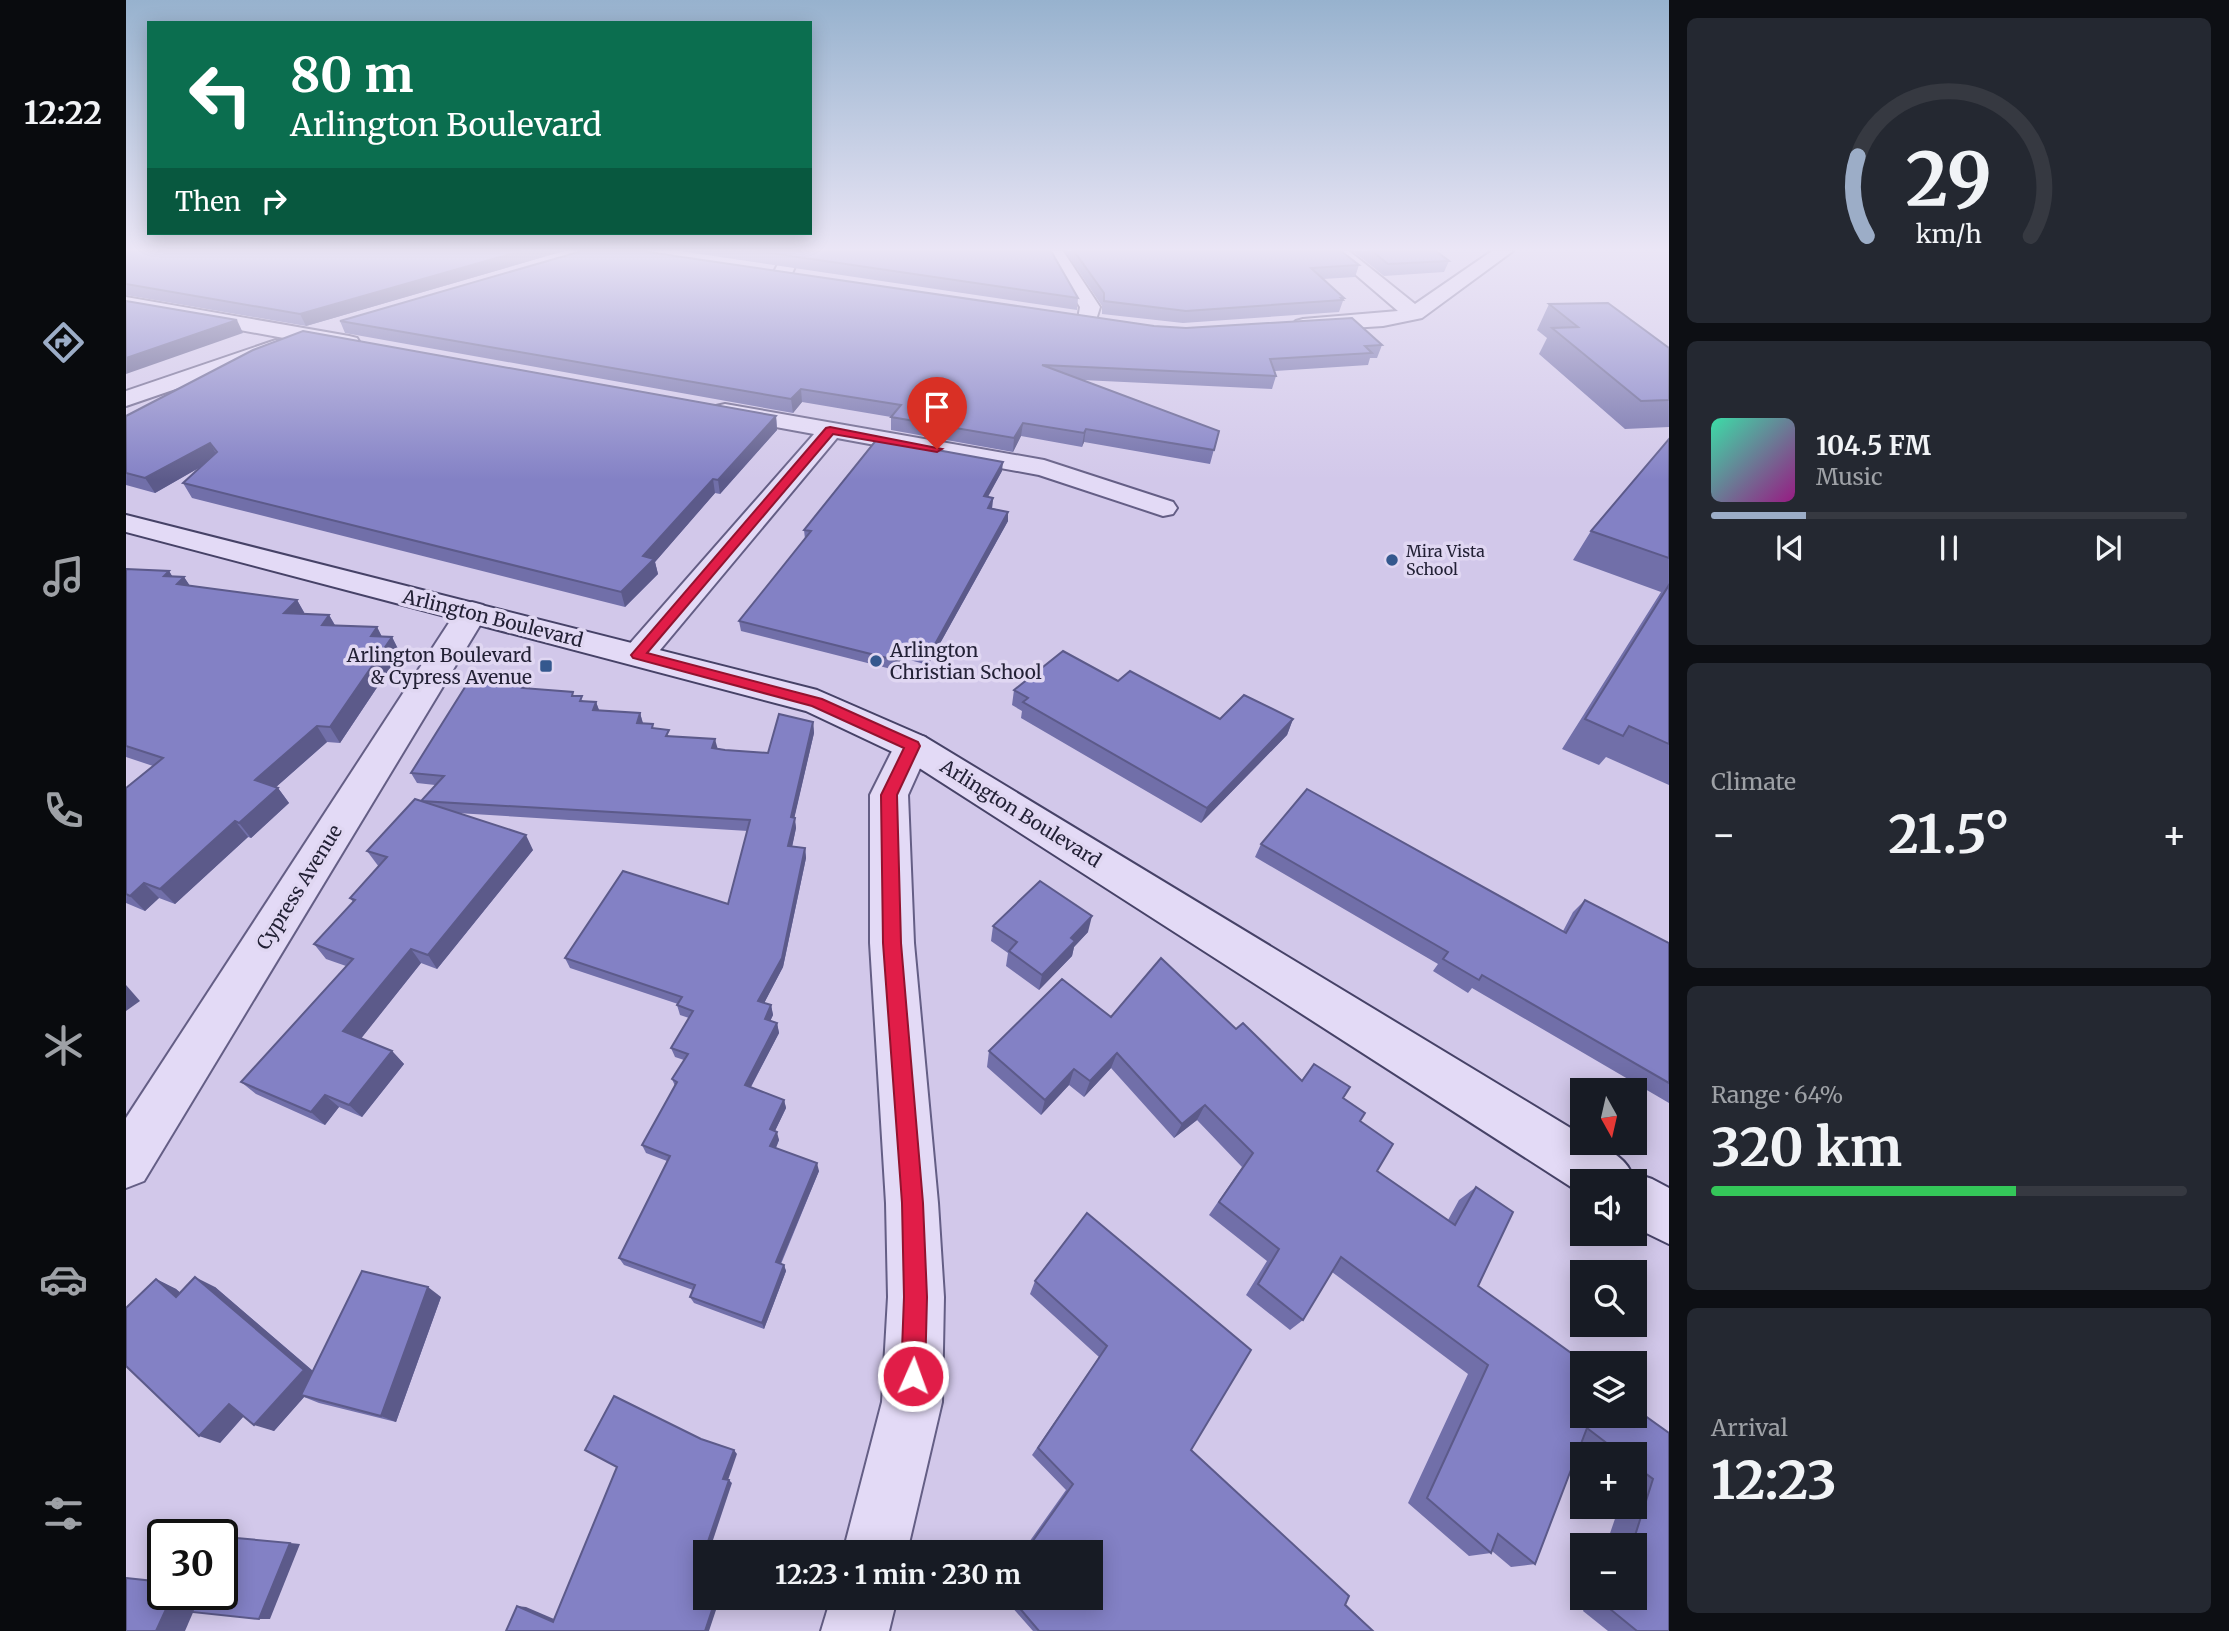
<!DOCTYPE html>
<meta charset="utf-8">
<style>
body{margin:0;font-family:Merriweather,serif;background:#242831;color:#f1f3f6;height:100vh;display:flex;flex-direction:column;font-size:26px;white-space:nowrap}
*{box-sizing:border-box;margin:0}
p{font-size:23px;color:#9ea1a6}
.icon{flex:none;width:38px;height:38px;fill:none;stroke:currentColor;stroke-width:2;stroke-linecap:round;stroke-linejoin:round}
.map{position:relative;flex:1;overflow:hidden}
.side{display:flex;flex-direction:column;gap:18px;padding:18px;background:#0d0f14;width:560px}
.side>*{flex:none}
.top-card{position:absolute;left:21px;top:21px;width:665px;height:214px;border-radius:0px;box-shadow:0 4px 18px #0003;background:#0b6e4f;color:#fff;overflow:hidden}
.needle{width:46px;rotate:172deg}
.controls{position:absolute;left:1444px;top:1078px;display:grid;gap:14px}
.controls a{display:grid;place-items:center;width:77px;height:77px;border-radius:0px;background:#171b24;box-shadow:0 4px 18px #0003;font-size:35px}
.speed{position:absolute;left:21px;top:1519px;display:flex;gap:14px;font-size:35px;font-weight:700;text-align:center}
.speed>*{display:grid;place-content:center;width:91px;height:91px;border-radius:50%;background:#171b24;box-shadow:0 4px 18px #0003;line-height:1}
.speed .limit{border:4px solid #111;border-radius:10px;background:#fff;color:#111}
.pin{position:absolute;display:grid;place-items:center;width:60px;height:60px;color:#fff;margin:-72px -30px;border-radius:50% 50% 50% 0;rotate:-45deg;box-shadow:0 0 7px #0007}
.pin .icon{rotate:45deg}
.me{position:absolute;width:77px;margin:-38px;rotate:2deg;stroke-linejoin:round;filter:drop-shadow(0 0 5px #0008)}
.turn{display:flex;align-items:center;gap:24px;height:147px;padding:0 28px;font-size:32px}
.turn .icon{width:91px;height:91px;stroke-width:2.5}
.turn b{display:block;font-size:49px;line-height:60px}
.then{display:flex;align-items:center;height:66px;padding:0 28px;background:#0003;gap:14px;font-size:26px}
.big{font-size:52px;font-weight:700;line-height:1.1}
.side .card{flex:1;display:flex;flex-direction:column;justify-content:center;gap:10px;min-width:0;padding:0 24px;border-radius:10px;background:#242831}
.side .dial{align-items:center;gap:0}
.dial svg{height:182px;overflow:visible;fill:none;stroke:#363941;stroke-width:7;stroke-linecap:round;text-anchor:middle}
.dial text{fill:#f1f3f6;stroke:none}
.song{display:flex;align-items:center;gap:21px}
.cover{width:84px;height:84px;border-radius:10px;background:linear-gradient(135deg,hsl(160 70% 55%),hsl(310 70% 35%))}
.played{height:7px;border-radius:4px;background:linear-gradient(90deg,#9cadc7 20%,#363941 20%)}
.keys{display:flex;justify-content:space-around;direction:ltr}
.heat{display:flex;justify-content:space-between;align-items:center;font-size:38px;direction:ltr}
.charge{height:10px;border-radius:5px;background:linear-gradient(90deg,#34c759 64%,#363941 0)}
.trip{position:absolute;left:567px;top:1540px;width:410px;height:70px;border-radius:0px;background:#171b24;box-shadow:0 4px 18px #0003;font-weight:700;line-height:70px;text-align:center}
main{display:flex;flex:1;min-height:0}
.tabs{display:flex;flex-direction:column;width:126px;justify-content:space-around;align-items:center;background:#090b0e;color:#9ea1a6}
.tabs .icon{width:49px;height:49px}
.tabs .current{color:#9cadc7}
.tabs b{font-size:32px;color:#f1f3f6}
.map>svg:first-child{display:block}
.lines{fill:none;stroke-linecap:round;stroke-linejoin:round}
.street-casing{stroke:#645e85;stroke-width:4}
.secondary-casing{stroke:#464267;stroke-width:4}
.street{fill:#e3daf6;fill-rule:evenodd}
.secondary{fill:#e3daf6;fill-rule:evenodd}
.wall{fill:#716fa9}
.shaded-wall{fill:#5c5a8a}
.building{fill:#8381c5;stroke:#5c5a8a;stroke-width:2}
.route{fill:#e11d48;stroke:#92132f;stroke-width:2}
.poi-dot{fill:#34588e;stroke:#e0d7f2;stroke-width:2.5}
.labels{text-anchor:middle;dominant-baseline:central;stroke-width:7;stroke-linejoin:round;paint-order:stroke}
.far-poi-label{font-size:16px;fill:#232136;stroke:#e0d7f2;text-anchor:start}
.street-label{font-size:19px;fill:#232136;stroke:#e0d7f2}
.poi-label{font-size:19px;fill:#232136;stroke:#e0d7f2;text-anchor:start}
</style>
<main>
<nav class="tabs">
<b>12:22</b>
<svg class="icon current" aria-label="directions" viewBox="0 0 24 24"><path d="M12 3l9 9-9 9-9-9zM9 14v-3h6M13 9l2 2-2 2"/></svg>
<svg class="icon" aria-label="music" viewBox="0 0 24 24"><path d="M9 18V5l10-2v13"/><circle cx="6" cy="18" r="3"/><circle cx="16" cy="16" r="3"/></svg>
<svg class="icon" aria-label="phone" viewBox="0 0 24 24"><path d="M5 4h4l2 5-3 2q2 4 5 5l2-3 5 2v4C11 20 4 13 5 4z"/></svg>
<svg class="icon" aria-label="climate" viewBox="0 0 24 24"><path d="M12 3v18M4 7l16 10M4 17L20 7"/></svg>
<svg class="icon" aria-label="car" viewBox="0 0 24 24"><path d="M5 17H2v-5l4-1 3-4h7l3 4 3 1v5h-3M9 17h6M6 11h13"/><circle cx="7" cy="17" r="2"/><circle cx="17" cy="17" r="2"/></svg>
<svg class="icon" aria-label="filters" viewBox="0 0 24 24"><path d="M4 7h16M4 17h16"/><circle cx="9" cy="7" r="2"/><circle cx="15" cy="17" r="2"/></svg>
</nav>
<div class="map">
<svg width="1543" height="1631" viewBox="0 0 1543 1631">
<rect width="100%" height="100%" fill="#d2c8ea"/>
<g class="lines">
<!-- street casing -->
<g class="street-casing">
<g id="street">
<path d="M652 251H670L671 262 664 278H650L647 274 653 262Z"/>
<path d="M919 251H937L974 307 969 323H955L952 319 954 307Z"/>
<path d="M1202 251H1223L1289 304 1366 251H1387L1296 318 1257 326 1177 331 1170 329 1166 325 1170 321 1177 319 1272 311Z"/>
<path d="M0 297 223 336 231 338 234 343 231 348 223 350 0 309Z"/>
<path d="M150 340 158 342 161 347 158 352 0 406V391Z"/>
<path d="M599 404 918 460 1047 502 1051 508 1047 514 1037 516 913 475 711 438 524 662 512 666 500 662 496 655 500 648 688 434 590 416 587 411 590 406Z"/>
<path d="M346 602 357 605 362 612 18 1181 0 1188V1118L330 612 335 605Z"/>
<path d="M786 733 799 737 804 746 782 795 788 943 812 1203 818 1297 816 1402 781 1552H717L756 1402 762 1297 760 1203 744 943V795L773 737Z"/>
<path d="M705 1598H771L763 1631H695Z"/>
</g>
</g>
<!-- secondary casing -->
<g class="secondary-casing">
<path id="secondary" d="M0 515 691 690 799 737 1456 1135V1143C1474 1143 1498 1156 1505 1172L1526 1179 1543 1188V1244L1508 1227V1181H1456V1194L773 755 680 711 0 532Z"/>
</g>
<!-- street -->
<use href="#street" class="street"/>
<!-- secondary -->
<use href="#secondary" class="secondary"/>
</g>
<!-- wall -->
<g class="wall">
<path d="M0 251H438L180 326 0 295Z"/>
<path d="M554 251H925L952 298 951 310Z"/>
<path d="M939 251H1215L1233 265 1229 277 1197 279 1218 298 1213 312 1057 323 976 314V306Z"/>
<path d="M1227 251H1310L1323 261 1318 272 1258 276Z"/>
<path d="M1423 304 1543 348V427L1499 429 1413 354 1421 338 1411 330Z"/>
<path d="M214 321 1028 326 1256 345 1251 358H1244L1242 365 1149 371 1150 376 1146 389 956 380 1093 431 1084 464 958 442 956 447 895 436 887 452 765 430V417L676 402 667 413 219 333Z"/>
<path d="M0 416H650L651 430 594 494 589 493 529 562 532 574 499 607 66 498 57 483 76 466 29 493 0 485Z"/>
<path d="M1543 439V785L1480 757 1473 765 1436 749 1535 592 1447 560 1465 531Z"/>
<path d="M876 471 861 497 867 498 866 508 882 512V521L802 665 780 659 773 671 615 631 613 621 679 539 678 530Z"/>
<path d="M0 569 43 571 46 576 58 577 64 586 171 600 179 614 203 615 209 625 251 627 256 637H266L274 653 214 743 201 742 150 787 152 788 163 803 125 838 122 837 49 904 33 898 19 911 0 903V788L27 766 0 757Z"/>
<path d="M992 681 1094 719H1167L1161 735 1075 823 895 718 896 711 886 705 888 690Z"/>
<path d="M404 689 449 696 458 701 470 702 473 710 514 713 517 723 544 736 599 750 642 753 687 722 688 733 668 818 670 828 666 846 679 848 680 858 657 967 638 1003 645 1005 647 1015 644 1021 651 1023 653 1033 625 1087 658 1100 660 1108 649 1131 653 1140 650 1148 693 1171 655 1264 658 1265 660 1271 638 1329 568 1303 564 1297 567 1290 498 1265 493 1258 541 1161 520 1153 516 1145 549 1086 546 1079 558 1060 549 1057 545 1048 563 1018 554 1015 551 1005 552 1004 444 968 439 958 602 904 622 831 331 813 407 850 311 969 295 963 235 1038 266 1051 278 1064 236 1117 213 1107 199 1125 130 1094 115 1082 220 966 200 959 188 944 227 902 224 898 253 867 241 851 296 801 309 785 291 783 285 773Z"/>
<path d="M1135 844 1437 931 1447 912 1459 900 1543 943V1103L1346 988 1342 993 1307 971 1312 964 1129 857Z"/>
<path d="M867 926 962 932 948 947 946 956 913 990 880 966 882 953 865 941Z"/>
<path d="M985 1017 1110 1029 1176 1080 1188 1064 1217 1098 1234 1121 1251 1171 1322 1220 1333 1200 1350 1187 1352 1286 1456 1416 1543 1433V1631H1482L1457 1611 1462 1598H1508V1545H1480L1493 1507H1508V1454H1462L1453 1448 1409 1564 1385 1567 1366 1551 1365 1553 1343 1556 1282 1503 1342 1374 1206 1272 1177 1320 1164 1330 1120 1295 1141 1261 1083 1215 1116 1167 1071 1120 1048 1138 985 1068 958 1097 943 1085 915 1115 861 1067 863 1051Z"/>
<path d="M961 1213 1065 1450 1247 1631H907L878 1598H964V1552H896L940 1490 906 1455 973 1357 904 1294 909 1281Z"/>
<path d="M30 1279 50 1289 54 1293 89 1287 187 1371 315 1297 270 1422 193 1403 178 1397 148 1431 118 1416 94 1443Z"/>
</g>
<!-- shaded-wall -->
<g class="shaded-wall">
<path d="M395 251H438L180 326 174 314Z"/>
<path d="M111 320 117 333 0 374V358Z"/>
<path d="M675 389 676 402 667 413 665 399Z"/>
<path d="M650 416 651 430 594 494 592 480Z"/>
<path d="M897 423 895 436 887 452 888 438Z"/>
<path d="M960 429 958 442 956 447 958 433Z"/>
<path d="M84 443 92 457 29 493 19 478Z"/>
<path d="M877 462 876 471 857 506 858 496Z"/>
<path d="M587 479 589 493 529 562 532 574 499 607 495 592 517 556Z"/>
<path d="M867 498 866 508 861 517 862 508Z"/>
<path d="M882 512V521L802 665 803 655Z"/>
<path d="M43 571 51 584 58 577 68 592 61 600 38 576Z"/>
<path d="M171 600 180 616 158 613Z"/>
<path d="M203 615 212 631 196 625Z"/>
<path d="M251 627 259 643 245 636Z"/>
<path d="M266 637 274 653 214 743 204 727Z"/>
<path d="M780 650V659L773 671V661Z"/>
<path d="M401 680 405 691 396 688Z"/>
<path d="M470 702 474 713 467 710Z"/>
<path d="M514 713 517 724 511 723Z"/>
<path d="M1167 719 1161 735 1075 823 1081 808Z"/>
<path d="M687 722 688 733 666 828 665 817Z"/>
<path d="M191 726 201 742 141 795 129 780Z"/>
<path d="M589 739 592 750 586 748Z"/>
<path d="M152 788 163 803 125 838 113 823Z"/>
<path d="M669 818 670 828 664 857 662 846Z"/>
<path d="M109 821 122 837 49 904 34 889Z"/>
<path d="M400 835 407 850 311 969 302 955Z"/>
<path d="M679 848 680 858 657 967 634 1011 632 1001Z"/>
<path d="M18 883 33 898 19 911 4 896Z"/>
<path d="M966 916 962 932 948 947 946 956 913 990 916 975 945 938Z"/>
<path d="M285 949 295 963 230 1045 217 1031Z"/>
<path d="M0 985 14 1001 0 1011Z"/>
<path d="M645 1005 647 1015 641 1028 639 1019Z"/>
<path d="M651 1023 653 1033 621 1094 619 1085Z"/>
<path d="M266 1051 278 1064 236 1117 223 1105Z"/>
<path d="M991 1053 985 1068 958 1097 964 1081Z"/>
<path d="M948 1069 943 1085 915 1115 919 1100Z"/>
<path d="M199 1095 213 1107 199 1125 185 1112Z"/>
<path d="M658 1100 660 1108 646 1137 644 1129Z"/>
<path d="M1079 1105 1071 1120 1048 1138 1056 1124Z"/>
<path d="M651 1132 653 1140 647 1154 644 1146Z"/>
<path d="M691 1163 693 1171 652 1269 650 1262Z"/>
<path d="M658 1265 660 1271 638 1329 636 1323Z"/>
<path d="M69 1277 89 1287 195 1378 148 1431 128 1425Z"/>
<path d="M30 1279 50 1289 70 1306 50 1297Z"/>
<path d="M302 1287 315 1297 270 1422 255 1416Z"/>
<path d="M103 1404 123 1410 94 1443 73 1436Z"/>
<path d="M608 1450 611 1454 601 1483 597 1479Z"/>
<path d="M603 1480 606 1483 583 1552H579V1561L576 1559Z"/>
<path d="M164 1543 174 1544 144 1619H133Z"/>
<path d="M47 1594H75L59 1631H30Z"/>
<path d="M590 1598H594L583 1631H579Z"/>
<path d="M391 1606 400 1607 435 1622H427Z"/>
</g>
<!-- building -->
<g class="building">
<path d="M0 251H395L174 314 0 284Z"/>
<path d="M456 251H515L1028 326 1060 328 1226 318 1256 345 1239 346 1246 353 1144 359 1150 376 916 365 1093 431 1088 450 960 429 958 433 897 423 888 438 765 417 775 405 675 389 665 399 214 321Z"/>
<path d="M631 251H925L952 298Z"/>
<path d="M948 251H1215L1233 265 1185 268 1218 298H1215L1217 300 1060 311 978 301V293Z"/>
<path d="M1246 251H1310L1323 261 1262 264Z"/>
<path d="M0 301 111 320 0 358Z"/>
<path d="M1482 303 1543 348V400L1515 401 1426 328 1452 327 1423 304Z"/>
<path d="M177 331 650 416 592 480 587 479 517 556 528 559 495 592 57 483 91 452 84 443 19 478 0 473V416L127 350Z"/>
<path d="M751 439 877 462 858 496 867 498 862 508 882 512 803 655 780 650 773 661 613 621 685 531 678 530Z"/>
<path d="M1543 439V558L1465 531Z"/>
<path d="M0 569 43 571 38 576 58 577 51 584 171 600 158 613 203 615 196 625 251 627 245 636 266 637 204 727 191 726 129 780 152 788 113 823 109 821 34 889 18 883 4 896 0 894V788L37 758 0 746Z"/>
<path d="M1543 585V744L1503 726 1497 736 1459 719Z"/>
<path d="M937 651 992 681 1004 671 1094 719 1118 695 1167 719 1081 808 897 702 902 698 888 690Z"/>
<path d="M346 676 401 680 396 688 447 692 446 696H456L454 701 470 702 467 710 514 713 511 723 527 724 526 728 543 730 540 736 589 739 586 748 599 750 642 753 653 714 687 722 665 817 669 818 662 846 679 848 656 958 632 1001 645 1005 639 1019 651 1023 619 1085 658 1100 644 1129 651 1132 644 1146 691 1163 650 1262 658 1265 636 1323 564 1297 569 1285 493 1258 544 1156 516 1145 551 1082 546 1079 562 1054 545 1048 567 1011 551 1005 556 997 439 958 497 871 602 904 624 820 295 801 318 776 285 773Z"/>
<path d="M1181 789 1440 933 1459 900 1543 943V1083L1356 975 1353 980 1317 959 1322 952 1135 844Z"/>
<path d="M289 799 400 835 302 955 285 949 217 1031 266 1051 223 1105 199 1095 185 1112 115 1082 227 959 188 944 229 900 224 898 261 857 241 851Z"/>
<path d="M914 881 966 916 945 938 949 941 916 975 883 951 891 942 867 926Z"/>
<path d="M1035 958 1110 1029 1117 1023 1176 1081 1188 1064 1224 1087 1217 1098 1239 1113 1234 1121 1267 1144 1251 1171 1329 1225 1350 1187 1387 1212 1352 1286 1459 1363H1456V1416H1508V1408L1543 1433V1631H1511L1484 1609 1488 1598H1508V1545H1506L1527 1479 1508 1465V1454H1495L1461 1428 1409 1564 1372 1534 1365 1553 1301 1498 1362 1365 1215 1257 1177 1320 1132 1284 1153 1249 1093 1202 1127 1153 1079 1105 1056 1124 991 1053 964 1081 948 1069 919 1100 863 1051 936 979 985 1017Z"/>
<path d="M961 1213 1125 1350 1065 1450 1223 1596 1219 1605 1247 1631H913L885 1598H964V1552H899L947 1484 912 1448 981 1346 909 1281Z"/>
<path d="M236 1271 302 1287 255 1416 175 1395Z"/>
<path d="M69 1277 178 1370 128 1425 103 1404 73 1436 0 1366V1308L30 1279 50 1297Z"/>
<path d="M488 1396 575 1439 608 1450 597 1479 603 1480 576 1559 579 1560V1598H590L579 1631H380L391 1606 427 1622 491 1467 459 1450Z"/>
<path d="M99 1537 164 1543 133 1619 66 1612 74 1594H96V1543Z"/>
<path d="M0 1578 37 1582V1594H47L30 1631H0Z"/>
</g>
<!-- sky -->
<linearGradient id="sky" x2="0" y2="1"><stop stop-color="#97b2ce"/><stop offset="0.52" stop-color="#ebe6f6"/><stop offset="1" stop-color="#ebe6f6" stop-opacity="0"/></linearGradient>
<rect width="1543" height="480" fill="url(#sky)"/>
<!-- route -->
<path class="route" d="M704 427 816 449 811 452 707 434 521 653 696 699 792 742 794 746 771 795 775 943 797 1203 801 1297 799 1376 796 1384 787 1388 778 1384 775 1376 778 1297 776 1203 757 943 755 795 778 748 686 706 507 658 505 655 700 428Z"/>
<!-- markers -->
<g class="poi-dot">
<circle cx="1266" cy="560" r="7"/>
<circle cx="750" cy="661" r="7"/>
<rect x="413" y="659" width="14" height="14" rx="3.5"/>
</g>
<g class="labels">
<!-- far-poi labels -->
<g class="far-poi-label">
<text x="1280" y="551">Mira Vista<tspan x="1280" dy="18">School</tspan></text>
</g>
<!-- street labels -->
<g class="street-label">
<text transform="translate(367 618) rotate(14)">Arlington Boulevard</text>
<text transform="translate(895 813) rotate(32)">Arlington Boulevard</text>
<text transform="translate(173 887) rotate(-58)">Cypress Avenue</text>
</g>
<!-- poi labels -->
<g class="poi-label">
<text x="764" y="650">Arlington<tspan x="764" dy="22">Christian School</tspan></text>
<text x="406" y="655" text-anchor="end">Arlington Boulevard<tspan x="406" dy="22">&amp; Cypress Avenue</tspan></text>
</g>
</g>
</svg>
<div class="controls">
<a><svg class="needle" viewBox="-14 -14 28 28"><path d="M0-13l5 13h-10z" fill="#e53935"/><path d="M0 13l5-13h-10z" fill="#9ea1a6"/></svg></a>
<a><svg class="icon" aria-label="sound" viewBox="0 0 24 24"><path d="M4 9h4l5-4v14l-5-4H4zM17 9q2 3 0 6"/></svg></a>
<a><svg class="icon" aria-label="search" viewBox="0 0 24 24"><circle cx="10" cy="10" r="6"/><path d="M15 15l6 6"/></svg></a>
<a><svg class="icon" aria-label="layers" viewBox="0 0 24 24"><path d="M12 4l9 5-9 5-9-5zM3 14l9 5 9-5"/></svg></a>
<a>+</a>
<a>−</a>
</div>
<div class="speed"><div class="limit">30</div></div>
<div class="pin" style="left:811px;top:449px;background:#d93025"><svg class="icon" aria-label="arrive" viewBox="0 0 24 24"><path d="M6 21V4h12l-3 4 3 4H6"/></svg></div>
<svg class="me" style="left:787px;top:1376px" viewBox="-20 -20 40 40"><circle r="17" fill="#e11d48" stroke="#fff" stroke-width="3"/><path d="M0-11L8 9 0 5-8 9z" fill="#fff"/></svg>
<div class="trip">12:23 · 1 min · 230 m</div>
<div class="top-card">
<div class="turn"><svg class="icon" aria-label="left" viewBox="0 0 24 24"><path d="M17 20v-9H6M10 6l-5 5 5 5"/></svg><div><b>80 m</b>Arlington Boulevard</div></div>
<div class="then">Then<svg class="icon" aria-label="right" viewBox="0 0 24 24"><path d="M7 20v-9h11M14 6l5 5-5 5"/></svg></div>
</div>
</div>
<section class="side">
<div class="card dial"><svg viewBox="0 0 100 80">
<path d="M14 69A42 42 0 1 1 86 69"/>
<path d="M14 69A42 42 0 0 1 10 34" stroke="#9cadc7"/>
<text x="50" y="56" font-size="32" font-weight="700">29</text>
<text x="50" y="72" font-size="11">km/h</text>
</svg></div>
<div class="card">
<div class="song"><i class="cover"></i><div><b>104.5 FM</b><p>Music</p></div></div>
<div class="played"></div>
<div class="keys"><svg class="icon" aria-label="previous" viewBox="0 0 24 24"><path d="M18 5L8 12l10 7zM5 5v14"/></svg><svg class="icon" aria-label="pause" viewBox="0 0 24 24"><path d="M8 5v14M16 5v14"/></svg><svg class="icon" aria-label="next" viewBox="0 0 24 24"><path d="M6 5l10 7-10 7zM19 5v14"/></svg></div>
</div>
<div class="card"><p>Climate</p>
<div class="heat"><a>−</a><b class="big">21.5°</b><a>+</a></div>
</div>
<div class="card"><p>Range · 64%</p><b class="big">320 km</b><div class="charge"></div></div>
<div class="card"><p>Arrival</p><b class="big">12:23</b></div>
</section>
</main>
